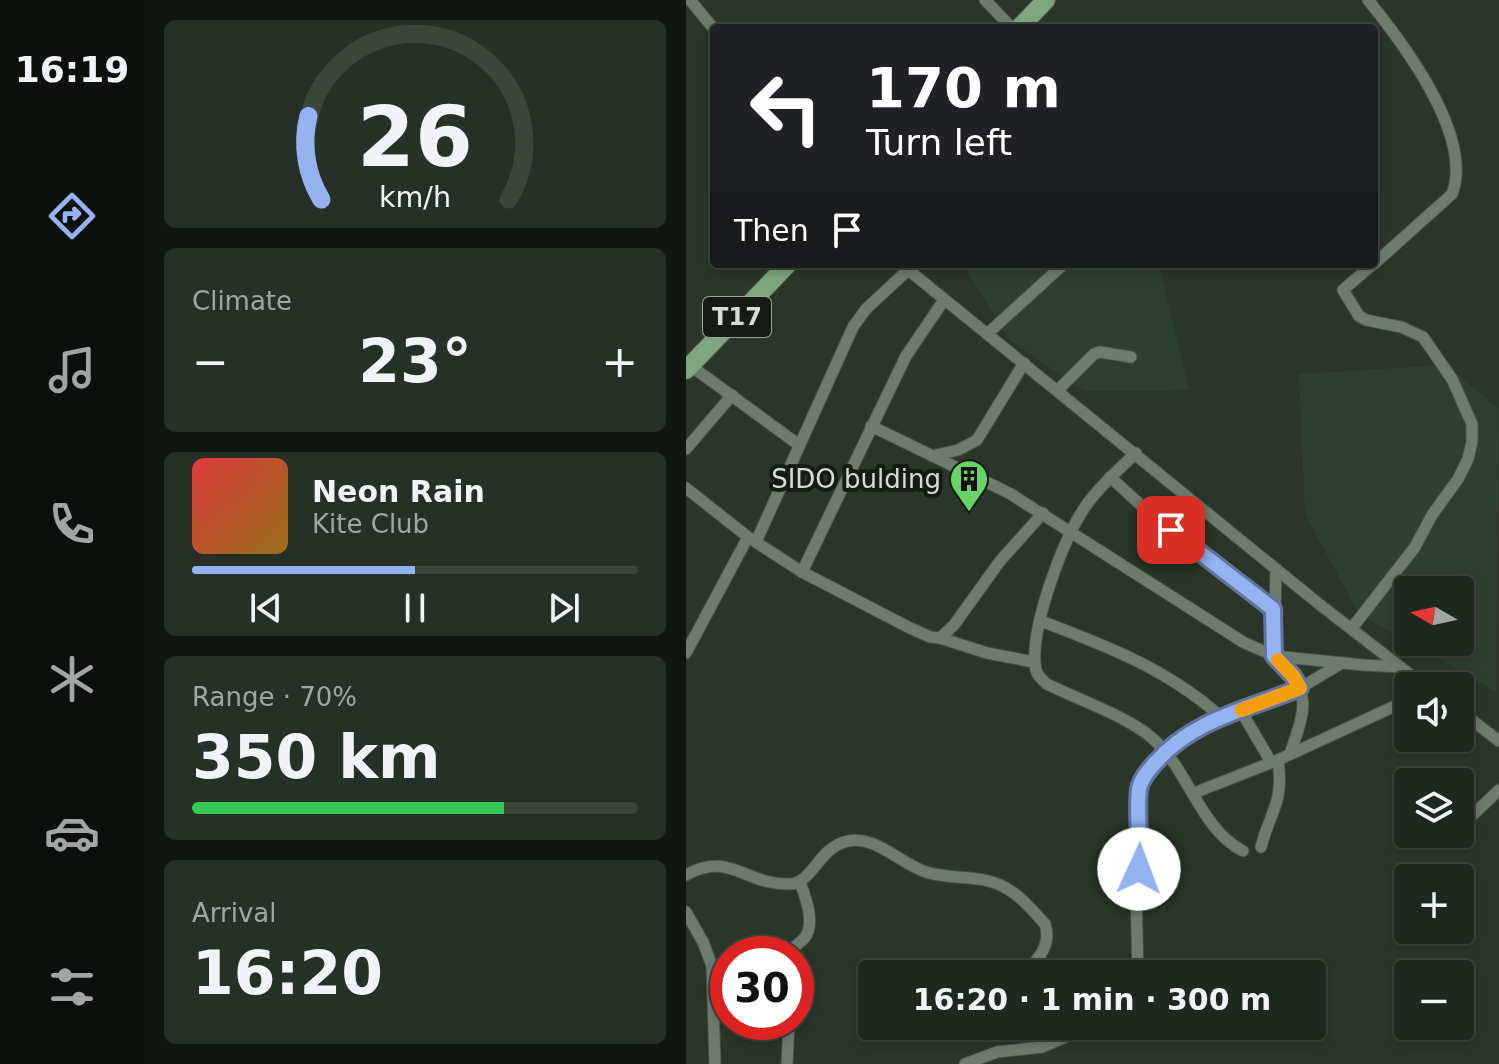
<!DOCTYPE html>
<meta charset="utf-8">
<style>
body{margin:0;font-family:"DejaVu Sans",sans-serif;background:#273027;color:#f1f3f6;height:100vh;display:flex;flex-direction:column;font-size:30px;white-space:nowrap}
*{box-sizing:border-box;margin:0}
p{font-size:26px;color:#a1a6a4}
.icon{flex:none;width:44px;height:44px;fill:none;stroke:currentColor;stroke-width:2;stroke-linecap:round;stroke-linejoin:round}
.map{position:relative;flex:1;overflow:hidden}
.details{display:flex;flex-direction:column;gap:20px;padding:20px;background:#111610;width:542px}
.details>*{flex:none}
.banner{position:absolute;left:24px;top:24px;width:668px;height:244px;border-radius:8px;box-shadow:0 4px 12px #0003,0 0 0 2px #3c443c;background:#202124;color:#fff;overflow:hidden}
.needle{width:52px;rotate:279deg}
.controls{position:absolute;left:708px;top:576px;display:grid;gap:16px}
.controls a{display:grid;place-items:center;width:80px;height:80px;border-radius:8px;background:#1f281e;box-shadow:0 4px 12px #0003,0 0 0 2px #3c443c;font-size:40px}
.speed{position:absolute;left:24px;top:936px;display:flex;gap:16px;font-size:40px;font-weight:700;text-align:center}
.speed>*{display:grid;place-content:center;width:104px;height:104px;border-radius:50%;background:#1f281e;box-shadow:0 4px 12px #0003,0 0 0 2px #3c443c;line-height:1}
.speed .limit{border:12px solid #d22;background:#fff;color:#111}
.pin{position:absolute;display:grid;place-items:center;width:68px;height:68px;color:#fff;margin:-34px;border-radius:16px;box-shadow:0 4px 12px #0006}
.me{position:absolute;width:88px;margin:-44px;rotate:2deg;stroke-linejoin:round;filter:drop-shadow(0 0 6px #0008)}
.turn{display:flex;align-items:center;gap:28px;height:168px;padding:0 24px;font-size:36px}
.turn .icon{width:104px;height:104px;stroke-width:2.5}
.turn b{display:block;font-size:56px;line-height:68px}
.then{display:flex;align-items:center;height:76px;padding:0 24px;background:#0003;gap:16px;font-size:30px}
.big{font-size:60px;font-weight:600;line-height:1.1}
.details .widget{flex:1;display:flex;flex-direction:column;justify-content:center;gap:12px;min-width:0;padding:0 28px;border-radius:12px;background:#273027}
.details .dial{align-items:center;gap:0}
.dial svg{height:208px;overflow:visible;fill:none;stroke:#3c443c;stroke-width:7;stroke-linecap:round;text-anchor:middle}
.dial text{fill:#f1f3f6;stroke:none}
.song{display:flex;align-items:center;gap:24px}
.cover{width:96px;height:96px;border-radius:12px;background:linear-gradient(135deg,hsl(0 70% 55%),hsl(40 70% 35%))}
.played{height:8px;border-radius:4px;background:linear-gradient(90deg,#95b2f1 50%,#3c443c 50%)}
.keys{display:flex;justify-content:space-around;direction:ltr}
.heat{display:flex;justify-content:space-between;align-items:center;font-size:44px;direction:ltr}
.charge{height:12px;border-radius:6px;background:linear-gradient(90deg,#34c759 70%,#3c443c 0)}
.trip{position:absolute;left:172px;top:960px;width:468px;height:80px;border-radius:8px;background:#1f281e;box-shadow:0 4px 12px #0003,0 0 0 2px #3c443c;font-weight:600;line-height:80px;text-align:center}
main{display:flex;flex:1;min-height:0}
.dock{display:flex;flex-direction:column;width:144px;justify-content:space-around;align-items:center;background:#0c100c;color:#a1a6a4}
.dock .icon{width:56px;height:56px}
.dock .on{color:#95b2f1}
.dock b{font-size:36px;color:#f1f3f6}
.map>svg:first-child{display:block}
.built{fill:#2d402d}
.lines{fill:none;stroke-linecap:round;stroke-linejoin:round}
.minor-casing{stroke:#485347;stroke-width:13}
.primary-casing{stroke:#485347;stroke-width:20}
.minor{stroke:#6d7d6c;stroke-width:11}
.primary{stroke:#80a67f;stroke-width:18}
.route-casing{stroke:#61749d;stroke-width:20}
.route{stroke:#95b2f1;stroke-width:14}
.slow{stroke:#f59e0b;stroke-width:14}
.labels{text-anchor:middle;dominant-baseline:central;stroke-width:8;stroke-linejoin:round;paint-order:stroke}
.shield{fill:#161c15;stroke:#9ca39b;stroke-width:2}
.shield-label{font-size:24px;font-weight:bold;fill:#d5ddd4}
.poi-label{font-size:26px;fill:#d5ddd4;stroke:#161c15;text-anchor:end}
</style>
<main>
<nav class="dock">
<b>16:19</b>
<svg class="icon on" aria-label="directions" viewBox="0 0 24 24"><path d="M12 3l9 9-9 9-9-9zM9 14v-3h6M13 9l2 2-2 2"/></svg>
<svg class="icon" aria-label="music" viewBox="0 0 24 24"><path d="M9 18V5l10-2v13"/><circle cx="6" cy="18" r="3"/><circle cx="16" cy="16" r="3"/></svg>
<svg class="icon" aria-label="phone" viewBox="0 0 24 24"><path d="M5 4h4l2 5-3 2q2 4 5 5l2-3 5 2v4C11 20 4 13 5 4z"/></svg>
<svg class="icon" aria-label="climate" viewBox="0 0 24 24"><path d="M12 3v18M4 7l16 10M4 17L20 7"/></svg>
<svg class="icon" aria-label="car" viewBox="0 0 24 24"><path d="M5 17H2v-5l4-1 3-4h7l3 4 3 1v5h-3M9 17h6M6 11h13"/><circle cx="7" cy="17" r="2"/><circle cx="17" cy="17" r="2"/></svg>
<svg class="icon" aria-label="filters" viewBox="0 0 24 24"><path d="M4 7h16M4 17h16"/><circle cx="9" cy="7" r="2"/><circle cx="15" cy="17" r="2"/></svg>
</nav>
<section class="details">
<div class="widget dial"><svg viewBox="0 0 100 80">
<path d="M14 69A42 42 0 1 1 86 69"/>
<path d="M14 69A42 42 0 0 1 9 37" stroke="#95b2f1"/>
<text x="50" y="56" font-size="32" font-weight="700">26</text>
<text x="50" y="72" font-size="11">km/h</text>
</svg></div>
<div class="widget"><p>Climate</p>
<div class="heat"><a>−</a><b class="big">23°</b><a>+</a></div>
</div>
<div class="widget">
<div class="song"><i class="cover"></i><div><b>Neon Rain</b><p>Kite Club</p></div></div>
<div class="played"></div>
<div class="keys"><svg class="icon" aria-label="previous" viewBox="0 0 24 24"><path d="M18 5L8 12l10 7zM5 5v14"/></svg><svg class="icon" aria-label="pause" viewBox="0 0 24 24"><path d="M8 5v14M16 5v14"/></svg><svg class="icon" aria-label="next" viewBox="0 0 24 24"><path d="M6 5l10 7-10 7zM19 5v14"/></svg></div>
</div>
<div class="widget"><p>Range · 70%</p><b class="big">350 km</b><div class="charge"></div></div>
<div class="widget"><p>Arrival</p><b class="big">16:20</b></div>
</section>
<div class="map">
<svg width="813" height="1064" viewBox="0 0 813 1064">
<rect width="100%" height="100%" fill="#293628"/>
<!-- built -->
<g class="built">
<path d="M277 264H473L503 390 398 391 323 340Z"/>
<path d="M759 365 813 409 810 692 725 642H774V590H722V640L674 616 619 514 613 374Z"/>
</g>
<g class="lines">
<!-- minor casing -->
<g class="minor-casing">
<g id="minor">
<path d="M4 0 28 29"/>
<path d="M299 0 326 28"/>
<path d="M682 0C717 43 788 137 766 194L688 264"/>
<path d="M215 264 633 604 739 686"/>
<path d="M301 334 378 264"/>
<path d="M5 366 113 445"/>
<path d="M372 390 408 354 414 352 445 357"/>
<path d="M185 426 323 493 557 642 588 656 677 665 714 667"/>
<path d="M0 449 46 395"/>
<path d="M450 453C432 470 413 487 399 507 377 540 346 623 349 663 349 673 354 678 361 684 391 699 440 716 465 737 503 769 513 828 557 851"/>
<path d="M246 456 272 450 291 440 338 363"/>
<path d="M424 477 467 516 587 609"/>
<path d="M0 488 62 537 116 572 224 628 244 637 254 638 268 625 314 561 357 513"/>
<path d="M70 542 167 327 180 309 222 270"/>
<path d="M590 569 588 656C626 695 621 704 604 754"/>
<path d="M116 572 220 356 258 300"/>
<path d="M355 621C421 646 481 669 534 716"/>
<path d="M666 628 729 547 746 515 772 479 782 459 786 442V424L766 379 737 337 715 327 680 320 673 316 657 290 687 264"/>
<path d="M254 638 301 653 348 662"/>
<path d="M0 653 62 537"/>
<path d="M555 711 585 762"/>
<path d="M774 711 813 741"/>
<path d="M508 793 592 760 722 700"/>
<path d="M774 827 813 790"/>
<path d="M764 836 766 834"/>
<path d="M575 847C585 809 598 803 592 760"/>
<path d="M0 875C44 850 59 886 105 884 127 882 133 847 162 841 189 835 215 864 240 872 265 880 294 874 318 887 334 895 347 911 359 924 366 945 352 959 339 974"/>
<path d="M0 912 17 942 26 966 29 1064"/>
<path d="M99 954C105 948 116 943 120 936 129 921 119 896 114 882"/>
<path d="M452 974 450 892 455 842 453 798 455 782 459 775 479 752 510 729 534 716 614 688 656 663"/>
<path d="M101 1064 103 1022"/>
<path d="M279 1064 311 1052 356 1047 406 1026"/>
</g>
</g>
<!-- primary casing -->
<g class="primary-casing">
<g id="primary">
<path d="M333 28 360 0"/>
<path d="M0 370 102 264"/>
</g>
</g>
<!-- minor -->
<use href="#minor" class="minor"/>
<!-- primary -->
<use href="#primary" class="primary"/>
</g>
<g class="lines">
<!-- route casing -->
<g class="route-casing">
<path id="route" d="M453 869C455 843 450 814 453 789 455 779 462 771 469 763 507 719 563 709 614 688L607 676 588 656 587 609 485 530"/>
</g>
<!-- route -->
<use href="#route" class="route"/>
<!-- slow -->
<path class="slow" d="M556 710 614 688 607 676 592 660"/>
</g>
<!-- icons -->
<defs>
<g id="building-pin" transform="scale(2)"><path d="M0 17L-7.5 6A9.5 9.5 0 1 1 7.5 6Z" fill="#66d466" stroke="#161c15"/><path d="M-4-6H4V6H1V3H-1V6H-4ZM-2.5-4.3h1.7v1.8h-1.7ZM.8-4.3h1.7v1.8H.8ZM-2.5-1h1.7V.8h-1.7ZM.8-1h1.7V.8H.8Z" fill="#111"/></g>
</defs>
<g fill-rule="evenodd">
<use href="#building-pin" x="283" y="479"/>
</g>
<g class="labels">
<!-- shield labels -->
<rect class="shield" x="17" y="297" width="68" height="40" rx="6"/>
<g class="shield-label">
<text x="51" y="317">T17</text>
</g>
<!-- poi labels -->
<g class="poi-label">
<text x="255" y="479">SIDO bulding</text>
</g>
</g>
</svg>
<div class="controls">
<a><svg class="needle" viewBox="-14 -14 28 28"><path d="M0-13l5 13h-10z" fill="#e53935"/><path d="M0 13l5-13h-10z" fill="#a1a6a4"/></svg></a>
<a><svg class="icon" aria-label="sound" viewBox="0 0 24 24"><path d="M4 9h4l5-4v14l-5-4H4zM17 9q2 3 0 6"/></svg></a>
<a><svg class="icon" aria-label="layers" viewBox="0 0 24 24"><path d="M12 4l9 5-9 5-9-5zM3 14l9 5 9-5"/></svg></a>
<a>+</a>
<a>−</a>
</div>
<div class="speed"><div class="limit">30</div></div>
<div class="pin" style="left:485px;top:530px;background:#d93025"><svg class="icon" aria-label="arrive" viewBox="0 0 24 24"><path d="M6 21V4h12l-3 4 3 4H6"/></svg></div>
<svg class="me" style="left:453px;top:869px" viewBox="-20 -20 40 40"><circle r="19" fill="#fff"/><path d="M0-13L10 11 0 6-10 11z" fill="#95b2f1"/></svg>
<div class="trip">16:20 · 1 min · 300 m</div>
<div class="banner">
<div class="turn"><svg class="icon" aria-label="left" viewBox="0 0 24 24"><path d="M17 20v-9H6M10 6l-5 5 5 5"/></svg><div><b>170 m</b>Turn left</div></div>
<div class="then">Then<svg class="icon" aria-label="arrive" viewBox="0 0 24 24"><path d="M6 21V4h12l-3 4 3 4H6"/></svg></div>
</div>
</div>
</main>
